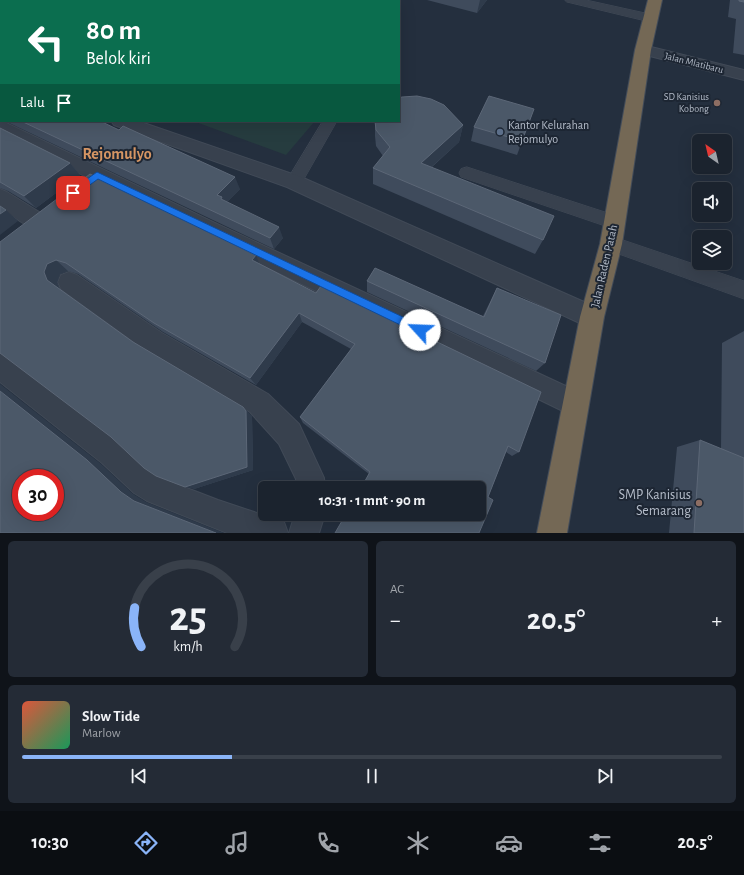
<!DOCTYPE html>
<html lang="id">
<meta charset="utf-8">
<style>
body{margin:0;font-family:"Alegreya Sans",sans-serif;background:#242b36;color:#f1f3f6;height:100vh;display:flex;flex-direction:column;font-size:15px;white-space:nowrap}
*{box-sizing:border-box;margin:0}
p{font-size:13px;color:#a0a4aa}
.icon{flex:none;width:22px;height:22px;fill:none;stroke:currentColor;stroke-width:2;stroke-linecap:round;stroke-linejoin:round}
.map{position:relative;height:533px;overflow:hidden}
.panel{display:flex;flex-direction:column;gap:8px;padding:8px;background:#0f1319;flex:1}
.panel>*{flex:none}
.guide{position:absolute;left:0px;top:0px;width:400px;height:122px;box-shadow:0 4px 16px #0002,0 0 0 1px #39404a;background:#0b6e4f;color:#fff;overflow:hidden}
.needle{width:26px;rotate:326deg}
.tools{position:absolute;left:692px;top:134px;display:grid;gap:8px}
.tools a{display:grid;place-items:center;width:40px;height:40px;border-radius:6px;background:#1b232e;box-shadow:0 4px 16px #0002,0 0 0 1px #39404a;font-size:20px}
.speed{position:absolute;left:12px;top:469px;display:flex;gap:8px;font-size:20px;font-weight:700;text-align:center}
.speed>*{display:grid;place-content:center;width:52px;height:52px;border-radius:50%;background:#1b232e;box-shadow:0 4px 16px #0002,0 0 0 1px #39404a;line-height:1}
.speed .limit{border:6px solid #d22;background:#fff;color:#111}
.pin{position:absolute;display:grid;place-items:center;width:34px;height:34px;color:#fff;margin:-17px;border-radius:8px;box-shadow:0 2px 6px #0006}
.me{position:absolute;width:44px;margin:-22px;rotate:295deg;stroke-linejoin:round;filter:drop-shadow(0 0 3px #0008)}
.turn{display:flex;align-items:center;gap:14px;height:84px;padding:0 20px;font-size:18px}
.turn .icon{width:52px;height:52px;stroke-width:2.5}
.turn b{display:block;font-size:28px;line-height:34px}
.then{display:flex;align-items:center;height:38px;padding:0 20px;background:#0003;gap:8px;font-size:15px}
.big{font-size:30px;font-weight:700;line-height:1.1}
.panel .widget{flex:1;display:flex;flex-direction:column;justify-content:center;gap:6px;min-width:0;padding:0 14px;border-radius:6px;background:#242b36}
.panel .dial{align-items:center;gap:0}
.dial svg{height:104px;overflow:visible;fill:none;stroke:#39404a;stroke-width:7;stroke-linecap:round;text-anchor:middle}
.dial text{fill:#f1f3f6;stroke:none}
.song{display:flex;align-items:center;gap:12px}
.cover{width:48px;height:48px;border-radius:6px;background:linear-gradient(135deg,hsl(10 70% 55%),hsl(150 70% 35%))}
.played{height:4px;border-radius:2px;background:linear-gradient(90deg,#8ab4f8 30%,#39404a 30%)}
.keys{display:flex;justify-content:space-around;direction:ltr}
.heat{display:flex;justify-content:space-between;align-items:center;font-size:22px;direction:ltr}
.panel .tiles{flex:1;display:grid;gap:8px;grid-template-columns:1fr 1fr}
.widget:last-child{grid-column:span 2}
.trip{position:absolute;left:258px;top:481px;width:228px;height:40px;border-radius:6px;background:#1b232e;box-shadow:0 4px 16px #0002,0 0 0 1px #39404a;font-weight:700;line-height:40px;text-align:center}
.tab-bar{display:flex;height:64px;justify-content:space-around;align-items:center;background:#0b0e12;color:#a0a4aa}
.tab-bar .icon{width:28px;height:28px}
.tab-bar .active{color:#8ab4f8}
.tab-bar b{font-size:18px;color:#f1f3f6}
.map>svg:first-child{display:block}
.green{fill:#263c3f}
.lines{fill:none;stroke-linecap:round;stroke-linejoin:round}
.lane-casing{stroke:#414a57;stroke-width:1}
.street-casing{stroke:#414a57;stroke-width:2}
.highway-casing{stroke:#434c59;stroke-width:2}
.lane{fill:#38414e;fill-rule:evenodd}
.street{fill:#38414e;fill-rule:evenodd}
.highway{fill:#746855;fill-rule:evenodd}
.wall{fill:#3f4b5c}
.shaded-wall{fill:#2f3b4b}
.building{fill:#4b5868;stroke:#5c6777;fill-rule:evenodd}
.route{fill:#1a73e8;stroke:#114b97}
.education-dot{fill:#8d6e63;stroke:#1d2633;stroke-width:1.5}
.service-dot{fill:#5c6f8a;stroke:#1d2633;stroke-width:1.5}
.labels{text-anchor:middle;dominant-baseline:central;stroke-width:4;stroke-linejoin:round;paint-order:stroke}
.far-street-label{font-size:10px;fill:#b4bcc9;stroke:#1d2633}
.far-poi-label{font-size:10px;fill:#b4bcc9;stroke:#1d2633;text-anchor:end}
.poi-label{font-size:12px;fill:#b4bcc9;stroke:#1d2633;text-anchor:start}
.street-label{font-size:12px;fill:#b4bcc9;stroke:#1d2633}
.near-poi-label{font-size:14px;fill:#b4bcc9;stroke:#1d2633;text-anchor:end}
.district-label{font-size:16px;font-weight:bold;fill:#d59563;stroke:#1d2633}
</style>
<div class="map">
<svg width="744" height="533" viewBox="0 0 744 533">
<rect width="100%" height="100%" fill="#242f3e"/>
<!-- green -->
<path class="green" d="M193 121H315L286 155Z"/>
<g class="lines">
<!-- lane casing -->
<g class="lane-casing">
<g id="lane">
<path d="M136 0H150L151 1H137Z"/>
<path d="M234 0H247L233 1Z"/>
<path d="M565 0H586L654 15 656 18 654 21 650 22 567 2Z"/>
<path d="M323 121H337L300 186 294 188 288 186 286 182Z"/>
<path d="M467 167 620 217 623 222 620 227 614 229 461 177 459 173 461 169Z"/>
<path d="M611 236 744 281V299L605 249 602 244 605 239Z"/>
</g>
</g>
<!-- street casing -->
<g class="street-casing">
<g id="street">
<path d="M643 45 744 70V80L638 53 635 50 638 47Z"/>
<path d="M0 120 215 223 585 395 589 404 585 413 576 417 567 413 201 235 0 133Z"/>
<path d="M111 121H138L301 177 600 309 604 317 600 325 592 328 584 325 287 187 114 125Z"/>
<path d="M0 189 7 192 44 215 47 221 44 227C29 232 13 215 0 207Z"/>
<path d="M69 272 77 275 162 333 268 394 299 424 324 478 325 488H295L296 479 279 444 250 412 144 349 61 289 58 282 61 275Z"/>
<path d="M0 354 9 357 122 443 154 473 166 480 218 500 284 522 288 533H227L147 501 134 493 102 463 0 382Z"/>
<path d="M295 514H325L319 533H289Z"/>
</g>
</g>
<!-- highway casing -->
<g class="highway-casing">
<path id="highway" d="M648 0H662L651 50 622 244 604 317 567 533H537L580 317 600 244 635 50Z"/>
</g>
<!-- lane -->
<use href="#lane" class="lane"/>
<!-- street -->
<use href="#street" class="street"/>
<!-- highway -->
<use href="#highway" class="highway"/>
</g>
<!-- wall -->
<g class="wall">
<path d="M159 0H233V1H162Z"/>
<path d="M244 0H368L367 1H245Z"/>
<path d="M427 0H487L477 13Z"/>
<path d="M730 0H744V55L733 53 736 19 728 17Z"/>
<rect x="0" y="78" width="1" height="41"/>
<path d="M534 109 517 155 471 141 474 127Z"/>
<path d="M5 121H94L240 189 227 202 283 238 274 249Z"/>
<path d="M375 121H399L463 125 459 142 432 167 543 240 535 254 373 184V168L383 156 376 146 375 136Z"/>
<path d="M0 128 70 163 80 175 36 208 8 191 0 188Z"/>
<path d="M0 242 259 263 519 452 512 456 506 452 488 497 369 474 303 423 300 417 351 349 302 322 256 385 163 332 78 274 68 271 60 274 57 283 60 289 133 342 252 416 253 470 194 489Z"/>
<path d="M367 281 483 316 497 288 545 363 536 371 367 292Z"/>
<path d="M744 331V533H669L677 447 700 440 721 449 722 343Z"/>
</g>
<!-- shaded-wall -->
<g class="shaded-wall">
<path d="M98 0H125L123 1H97Z"/>
<path d="M215 0H233V1H214Z"/>
<path d="M355 0H368L367 1H354Z"/>
<path d="M480 0H487L477 13Z"/>
<path d="M1 60V77L0 75V61Z"/>
<path d="M463 125 459 142 419 178 421 163Z"/>
<path d="M70 163 80 175 36 208 24 196Z"/>
<path d="M235 177 240 189 225 204 217 195Z"/>
<path d="M6 210 18 221 0 235V214Z"/>
<path d="M279 227 283 238 274 249 270 238Z"/>
<path d="M256 255 260 266 252 260Z"/>
<path d="M56 260 68 271 60 274 57 283 60 290 47 280 44 272 47 264Z"/>
<path d="M299 313 302 322 256 385 250 378Z"/>
<path d="M0 384 101 464 133 494 146 502 224 533H216L134 501 121 492 0 391Z"/>
<path d="M243 407 252 416 253 470 194 489 185 487Z"/>
</g>
<!-- building -->
<g class="building">
<path d="M0 0H98L97 1H1V60L0 61Z"/>
<path d="M194 0H215L214 1H197Z"/>
<path d="M283 0H355L354 1H287Z"/>
<path d="M739 0H744V2L739 1Z"/>
<path d="M0 78H1V112L0 111Z"/>
<path d="M417 96 431 99 444 105 463 125 421 163 554 216 543 240 373 168 390 147 376 130 375 121H399V98L402 97Z"/>
<path d="M489 96 534 109 522 141 474 127Z"/>
<path d="M21 121H94L97 122 99 121H100L119 130 123 126 235 177 217 195 222 197 221 199 279 227 270 238Z"/>
<path d="M0 128 70 163 24 196 0 182Z"/>
<path d="M90 174 256 255 252 260 316 293 321 286 541 392 519 452 508 446 488 497 493 500 479 533H335L346 514H479V488H361L370 472 300 417 355 344 299 313 250 378 154 323 66 263 56 260 47 264 44 272 47 280 133 342 243 407 246 411 247 467 185 487 156 476 144 468 111 437 0 353V242Z"/>
<path d="M0 206 6 210 0 214Z"/>
<path d="M375 268 484 317 497 288 561 315 545 363 367 281Z"/>
<path d="M0 391 87 460 121 492 134 501 216 533H0ZM21 478H55V512H21Z"/>
<path d="M700 440 744 458V533H694Z"/>
</g>
<!-- route -->
<path class="route" d="M97 172 424 327 425 330 424 333 420 334 417 333 98 179 76 195H70V191Z"/>
<!-- markers -->
<g class="education-dot">
<circle cx="717" cy="103" r="4"/>
<circle cx="699" cy="503" r="4"/>
</g>
<circle class="service-dot" cx="500" cy="132" r="4"/>
<g class="labels">
<!-- far-street labels -->
<g class="far-street-label">
<text transform="translate(694 63) rotate(14)">Jalan Mlatibaru</text>
</g>
<!-- far-poi labels -->
<g class="far-poi-label">
<text x="709" y="97">SD Kanisius<tspan x="709" dy="12">Kobong</tspan></text>
</g>
<!-- poi labels -->
<g class="poi-label">
<text x="508" y="125">Kantor Kelurahan<tspan x="508" dy="14">Rejomulyo</tspan></text>
</g>
<!-- street labels -->
<g class="street-label">
<text transform="translate(604 266) rotate(-77)">Jalan Raden Patah</text>
</g>
<!-- near-poi labels -->
<g class="near-poi-label">
<text x="691" y="495">SMP Kanisius<tspan x="691" dy="16">Semarang</tspan></text>
</g>
<!-- district labels -->
<g class="district-label">
<text x="117" y="154">Rejomulyo</text>
</g>
</g>
</svg>
<div class="tools">
<a><svg class="needle" viewBox="-14 -14 28 28"><path d="M0-13l5 13h-10z" fill="#e53935"/><path d="M0 13l5-13h-10z" fill="#a0a4aa"/></svg></a>
<a><svg class="icon" aria-label="sound" viewBox="0 0 24 24"><path d="M4 9h4l5-4v14l-5-4H4zM17 9q2 3 0 6"/></svg></a>
<a><svg class="icon" aria-label="layers" viewBox="0 0 24 24"><path d="M12 4l9 5-9 5-9-5zM3 14l9 5 9-5"/></svg></a>
</div>
<div class="speed"><div class="limit">30</div></div>
<div class="pin" style="left:73px;top:193px;background:#d93025"><svg class="icon" aria-label="arrive" viewBox="0 0 24 24"><path d="M6 21V4h12l-3 4 3 4H6"/></svg></div>
<svg class="me" style="left:420px;top:330px" viewBox="-20 -20 40 40"><circle r="19" fill="#fff"/><path d="M0-13L10 11 0 6-10 11z" fill="#1a73e8"/></svg>
<div class="trip">10:31 · 1 mnt · 90 m</div>
<div class="guide">
<div class="turn"><svg class="icon" aria-label="left" viewBox="0 0 24 24"><path d="M17 20v-9H6M10 6l-5 5 5 5"/></svg><div><b>80 m</b>Belok kiri</div></div>
<div class="then">Lalu<svg class="icon" aria-label="arrive" viewBox="0 0 24 24"><path d="M6 21V4h12l-3 4 3 4H6"/></svg></div>
</div>
</div>
<section class="panel">
<div class="tiles">
<div class="widget dial"><svg viewBox="0 0 100 80">
<path d="M14 69A42 42 0 1 1 86 69"/>
<path d="M14 69A42 42 0 0 1 9 39" stroke="#8ab4f8"/>
<text x="50" y="56" font-size="32" font-weight="700">25</text>
<text x="50" y="72" font-size="11">km/h</text>
</svg></div>
<div class="widget"><p>AC</p>
<div class="heat"><a>−</a><b class="big">20.5°</b><a>+</a></div>
</div>
<div class="widget">
<div class="song"><i class="cover"></i><div><b>Slow Tide</b><p>Marlow</p></div></div>
<div class="played"></div>
<div class="keys"><svg class="icon" aria-label="previous" viewBox="0 0 24 24"><path d="M18 5L8 12l10 7zM5 5v14"/></svg><svg class="icon" aria-label="pause" viewBox="0 0 24 24"><path d="M8 5v14M16 5v14"/></svg><svg class="icon" aria-label="next" viewBox="0 0 24 24"><path d="M6 5l10 7-10 7zM19 5v14"/></svg></div>
</div>
</div>
</section>
<nav class="tab-bar">
<b>10:30</b>
<svg class="icon active" aria-label="directions" viewBox="0 0 24 24"><path d="M12 3l9 9-9 9-9-9zM9 14v-3h6M13 9l2 2-2 2"/></svg>
<svg class="icon" aria-label="music" viewBox="0 0 24 24"><path d="M9 18V5l10-2v13"/><circle cx="6" cy="18" r="3"/><circle cx="16" cy="16" r="3"/></svg>
<svg class="icon" aria-label="phone" viewBox="0 0 24 24"><path d="M5 4h4l2 5-3 2q2 4 5 5l2-3 5 2v4C11 20 4 13 5 4z"/></svg>
<svg class="icon" aria-label="climate" viewBox="0 0 24 24"><path d="M12 3v18M4 7l16 10M4 17L20 7"/></svg>
<svg class="icon" aria-label="car" viewBox="0 0 24 24"><path d="M5 17H2v-5l4-1 3-4h7l3 4 3 1v5h-3M9 17h6M6 11h13"/><circle cx="7" cy="17" r="2"/><circle cx="17" cy="17" r="2"/></svg>
<svg class="icon" aria-label="filters" viewBox="0 0 24 24"><path d="M4 7h16M4 17h16"/><circle cx="9" cy="7" r="2"/><circle cx="15" cy="17" r="2"/></svg>
<b>20.5°</b>
</nav>
